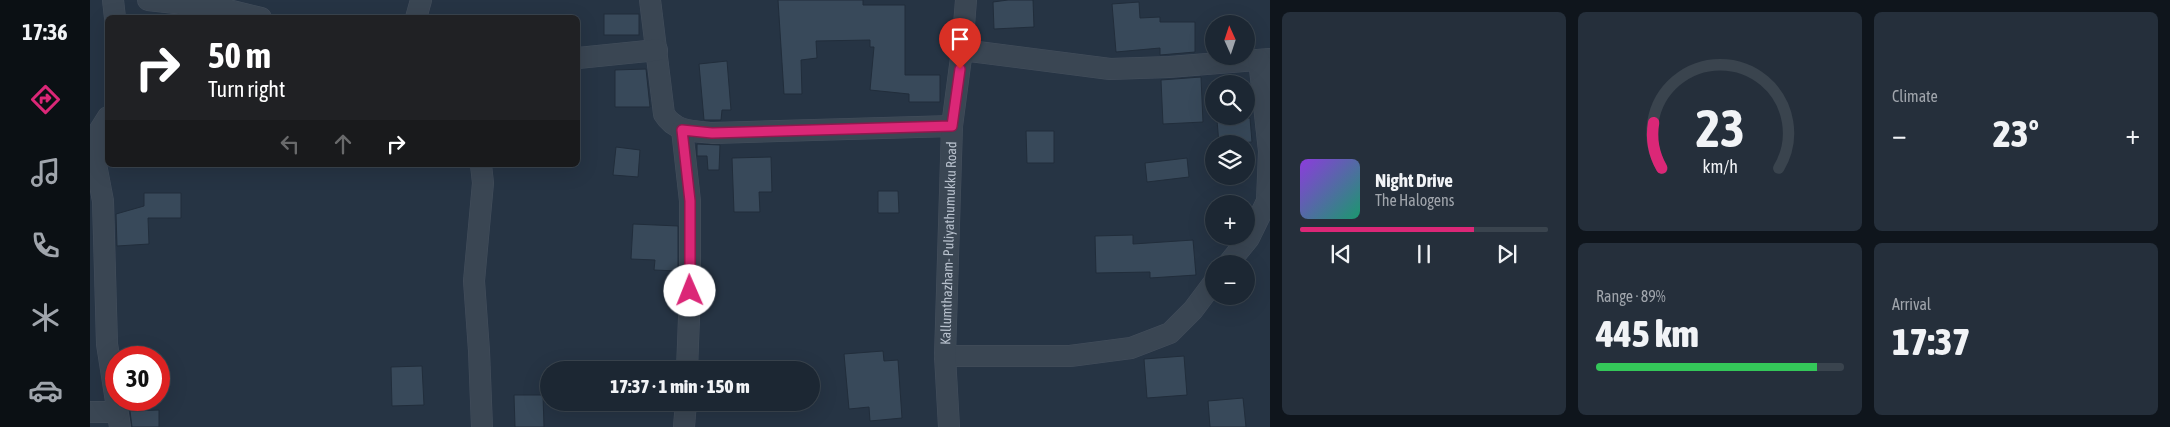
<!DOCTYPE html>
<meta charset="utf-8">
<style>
body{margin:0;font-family:"Asap Condensed",sans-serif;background:#252f3b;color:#f1f3f6;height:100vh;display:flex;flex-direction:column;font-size:19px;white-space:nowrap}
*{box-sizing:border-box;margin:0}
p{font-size:16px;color:#a0a5ac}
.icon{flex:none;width:28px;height:28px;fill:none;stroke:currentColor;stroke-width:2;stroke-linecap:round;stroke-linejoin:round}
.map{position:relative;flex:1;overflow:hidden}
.drawer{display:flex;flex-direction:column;gap:12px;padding:12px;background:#0f151c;width:900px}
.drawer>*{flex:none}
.guide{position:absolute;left:15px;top:15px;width:475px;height:152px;border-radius:8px;box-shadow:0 5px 20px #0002,0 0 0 1px #3a444e;background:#202124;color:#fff;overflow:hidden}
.needle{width:32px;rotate:357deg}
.tools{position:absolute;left:1115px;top:15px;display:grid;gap:10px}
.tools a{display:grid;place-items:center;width:50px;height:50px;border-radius:50%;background:#1c2733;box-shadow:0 5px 20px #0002,0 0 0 1px #3a444e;font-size:25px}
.speed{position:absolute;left:15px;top:346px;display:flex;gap:10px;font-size:25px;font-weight:700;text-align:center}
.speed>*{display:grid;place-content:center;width:65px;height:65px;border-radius:50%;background:#1c2733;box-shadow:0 5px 20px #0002,0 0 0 1px #3a444e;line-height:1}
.speed .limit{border:8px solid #d22;background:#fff;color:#111}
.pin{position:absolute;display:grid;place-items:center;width:42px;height:42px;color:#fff;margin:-51px -21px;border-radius:50% 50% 50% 0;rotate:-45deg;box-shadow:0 0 5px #0007}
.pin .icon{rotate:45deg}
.me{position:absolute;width:55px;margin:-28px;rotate:359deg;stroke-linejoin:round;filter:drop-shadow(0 0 4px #0008)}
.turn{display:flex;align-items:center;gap:18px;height:105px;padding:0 20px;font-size:22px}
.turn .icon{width:65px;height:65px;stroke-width:2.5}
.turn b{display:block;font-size:35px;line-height:42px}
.lanes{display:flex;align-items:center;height:48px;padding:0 20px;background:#0003;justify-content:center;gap:25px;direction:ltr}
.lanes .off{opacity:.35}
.big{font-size:38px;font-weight:800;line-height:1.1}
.drawer .tile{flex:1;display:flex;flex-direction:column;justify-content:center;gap:8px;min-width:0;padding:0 18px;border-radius:8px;background:#252f3b}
.drawer .dial{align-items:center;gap:0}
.dial svg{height:130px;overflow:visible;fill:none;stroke:#3a444e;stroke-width:7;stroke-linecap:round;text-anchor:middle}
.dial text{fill:#f1f3f6;stroke:none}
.song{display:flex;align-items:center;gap:15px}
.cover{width:60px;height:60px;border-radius:8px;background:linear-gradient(135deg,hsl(270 70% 55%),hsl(160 70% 35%))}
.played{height:5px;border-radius:2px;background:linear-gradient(90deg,#db2777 70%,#3a444e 70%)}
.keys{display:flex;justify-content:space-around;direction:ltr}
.heat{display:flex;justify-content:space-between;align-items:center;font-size:28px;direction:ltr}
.charge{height:8px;border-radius:4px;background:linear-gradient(90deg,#34c759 89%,#3a444e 0)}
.drawer .tiles{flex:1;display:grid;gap:12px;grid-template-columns:repeat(3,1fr)}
.tile:first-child{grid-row:span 2}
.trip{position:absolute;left:450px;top:361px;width:280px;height:50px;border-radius:25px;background:#1c2733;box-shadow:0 5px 20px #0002,0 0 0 1px #3a444e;font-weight:800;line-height:50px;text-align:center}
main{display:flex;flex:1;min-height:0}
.dock{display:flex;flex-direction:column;width:90px;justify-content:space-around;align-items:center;background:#0b1014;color:#a0a5ac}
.dock .icon{width:35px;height:35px}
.dock .selected{color:#db2777}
.dock b{font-size:22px;color:#f1f3f6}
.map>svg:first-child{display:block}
.building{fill:#38495a;stroke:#212d3b}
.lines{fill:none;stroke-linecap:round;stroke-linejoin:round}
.minor-casing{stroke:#444f5d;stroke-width:22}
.minor{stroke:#3a4653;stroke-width:21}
.route-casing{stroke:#8e194d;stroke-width:12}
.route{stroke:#db2777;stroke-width:9}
.labels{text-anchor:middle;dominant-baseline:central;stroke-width:5;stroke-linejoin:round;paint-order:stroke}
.street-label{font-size:14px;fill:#b8c1cd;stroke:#1f2b39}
</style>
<main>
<nav class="dock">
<b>17:36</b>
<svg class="icon selected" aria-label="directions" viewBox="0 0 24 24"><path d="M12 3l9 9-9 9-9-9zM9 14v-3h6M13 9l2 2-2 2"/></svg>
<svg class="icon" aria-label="music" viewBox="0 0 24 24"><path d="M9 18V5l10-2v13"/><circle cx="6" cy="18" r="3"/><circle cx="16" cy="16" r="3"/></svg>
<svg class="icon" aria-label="phone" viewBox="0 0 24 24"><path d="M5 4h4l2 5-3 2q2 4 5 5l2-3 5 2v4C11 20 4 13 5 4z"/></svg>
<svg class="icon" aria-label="climate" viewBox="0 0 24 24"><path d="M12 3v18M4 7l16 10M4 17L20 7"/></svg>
<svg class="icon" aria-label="car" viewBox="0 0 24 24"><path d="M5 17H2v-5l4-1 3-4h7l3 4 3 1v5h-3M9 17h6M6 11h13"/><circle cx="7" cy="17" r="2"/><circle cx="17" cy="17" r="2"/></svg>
</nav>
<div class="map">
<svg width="1180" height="427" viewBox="0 0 1180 427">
<rect width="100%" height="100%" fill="#263444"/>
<!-- building -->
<g class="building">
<path d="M688 0H773V5H815V75H850V102H819V94L780 90 784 47H780V40L726 41 727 58 711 60 712 94H694Z"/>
<path d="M918 0H943L944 27 904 29 903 2Z"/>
<path d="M1049 2 1050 18 1070 17V22H1105V52L1070 55V48L1026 52 1022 4Z"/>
<rect x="514" y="14" width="35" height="21"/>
<path d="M637 61 641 110H632L631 120H614L609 64Z"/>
<path d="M556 69 560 107H525V70Z"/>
<path d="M1111 77 1113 122 1073 124 1071 80Z"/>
<path d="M1160 118 1162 142 1129 144 1127 120Z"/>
<path d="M936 131H964V163H937Z"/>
<path d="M607 144 630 145 629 170H618L617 156H607Z"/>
<path d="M526 147 550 150 548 177 523 175Z"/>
<path d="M681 157 682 192H669L670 212H644L642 158Z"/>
<path d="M1097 158 1099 177 1057 182 1055 163Z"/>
<path d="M788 191H808L809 213H788Z"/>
<path d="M54 193H91V218H58L59 244 27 246 26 214 54 206Z"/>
<path d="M543 224 588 226V271L564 270 565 260 541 259Z"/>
<path d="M1043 235V244L1103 240 1106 275 1060 278V272L1006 273 1005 236Z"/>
<path d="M793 351 794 361 808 360 812 418 780 421 779 407 759 409 754 354Z"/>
<path d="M1094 356 1097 395 1057 398 1054 359Z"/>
<path d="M332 366 334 405 302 406 301 367Z"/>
<path d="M424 395H453L454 427H425Z"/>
<path d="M1153 398 1156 427H1120L1118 401Z"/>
<path d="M69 410V427H42L40 411Z"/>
</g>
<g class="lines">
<!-- minor casing -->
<g class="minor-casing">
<g id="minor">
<path d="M23 0 25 18"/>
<path d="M58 0 130 8 171 18"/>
<path d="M560 0 574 114C585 132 603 131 623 133L862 126"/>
<path d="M326 18 331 0"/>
<path d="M872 50 1020 69 1079 67 1180 59"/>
<path d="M488 58 567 50"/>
<path d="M18 117 4 139 5 159 13 201 17 344 30 427"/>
<path d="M592 130 600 201V291L597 370"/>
<path d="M391 165 393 183 384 281 389 351 392 427"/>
<path d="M1138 264 1159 238 1177 201 1179 151 1169 60"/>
<path d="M855 356H980L1041 348 1080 333 1103 310 1124 282"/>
<path d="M0 412H26"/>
<path d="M594 427 596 402"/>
<path id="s1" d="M859 427 855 356 862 126 872 50 876 0"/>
</g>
</g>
<!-- minor -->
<use href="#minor" class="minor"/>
</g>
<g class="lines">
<!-- route casing -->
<g class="route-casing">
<path id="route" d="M600 291V201L592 130 622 133 862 126 870 69"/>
</g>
<!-- route -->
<use href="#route" class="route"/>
</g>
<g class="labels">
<!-- street labels -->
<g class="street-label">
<text stroke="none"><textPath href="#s1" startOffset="184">Kallumthazham- Puliyathumukku Road</textPath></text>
</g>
</g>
</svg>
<div class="tools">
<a><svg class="needle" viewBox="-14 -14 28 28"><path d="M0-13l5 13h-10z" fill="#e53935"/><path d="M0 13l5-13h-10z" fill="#a0a5ac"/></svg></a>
<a><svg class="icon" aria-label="search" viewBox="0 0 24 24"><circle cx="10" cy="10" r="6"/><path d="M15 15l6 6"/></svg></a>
<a><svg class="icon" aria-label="layers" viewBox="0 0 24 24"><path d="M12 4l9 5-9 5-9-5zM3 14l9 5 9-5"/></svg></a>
<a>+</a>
<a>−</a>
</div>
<div class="speed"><div class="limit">30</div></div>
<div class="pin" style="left:870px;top:69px;background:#d93025"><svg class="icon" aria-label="arrive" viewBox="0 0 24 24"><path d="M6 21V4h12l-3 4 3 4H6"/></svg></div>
<svg class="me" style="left:600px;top:291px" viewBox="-20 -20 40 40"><circle r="19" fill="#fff"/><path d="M0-13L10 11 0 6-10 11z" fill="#db2777"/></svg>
<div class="trip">17:37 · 1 min · 150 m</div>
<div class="guide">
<div class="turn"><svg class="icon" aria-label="right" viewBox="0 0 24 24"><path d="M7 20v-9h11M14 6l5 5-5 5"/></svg><div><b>50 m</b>Turn right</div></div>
<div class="lanes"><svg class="icon off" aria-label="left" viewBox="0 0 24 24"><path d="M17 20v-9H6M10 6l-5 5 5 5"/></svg><svg class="icon off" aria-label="ahead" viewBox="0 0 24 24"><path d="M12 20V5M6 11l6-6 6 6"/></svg><svg class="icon" aria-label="right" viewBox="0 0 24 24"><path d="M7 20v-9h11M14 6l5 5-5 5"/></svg></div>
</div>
</div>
<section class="drawer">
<div class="tiles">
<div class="tile">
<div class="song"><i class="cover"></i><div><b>Night Drive</b><p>The Halogens</p></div></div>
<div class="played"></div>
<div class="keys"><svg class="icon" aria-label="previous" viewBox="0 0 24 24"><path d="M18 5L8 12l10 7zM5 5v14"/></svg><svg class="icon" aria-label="pause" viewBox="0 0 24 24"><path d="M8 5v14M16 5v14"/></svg><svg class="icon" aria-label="next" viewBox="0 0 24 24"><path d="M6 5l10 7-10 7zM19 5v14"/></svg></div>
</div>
<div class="tile dial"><svg viewBox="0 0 100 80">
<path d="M14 69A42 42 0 1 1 86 69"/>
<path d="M14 69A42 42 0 0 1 9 41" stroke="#db2777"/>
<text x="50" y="56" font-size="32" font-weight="700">23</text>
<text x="50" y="72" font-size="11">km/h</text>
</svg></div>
<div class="tile"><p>Climate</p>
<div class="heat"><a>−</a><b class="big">23°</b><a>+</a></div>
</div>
<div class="tile"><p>Range · 89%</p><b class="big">445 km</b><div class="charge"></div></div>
<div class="tile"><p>Arrival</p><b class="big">17:37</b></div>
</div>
</section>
</main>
